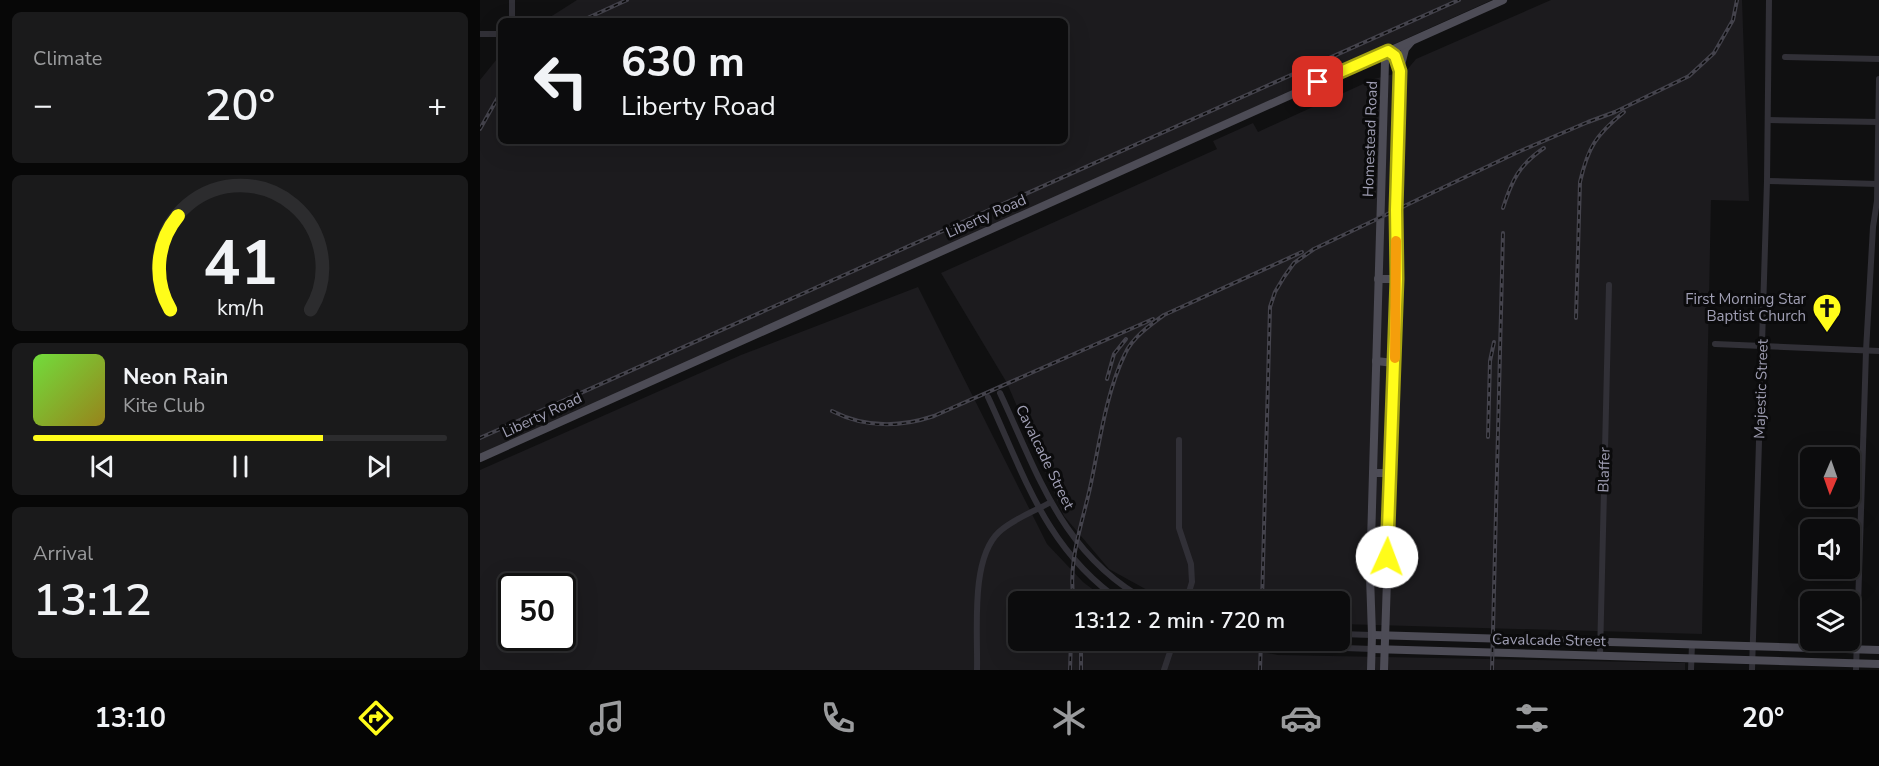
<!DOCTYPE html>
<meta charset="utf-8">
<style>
body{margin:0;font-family:"Nunito Sans",sans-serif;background:#1a1a1b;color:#f1f3f6;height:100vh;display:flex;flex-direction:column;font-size:22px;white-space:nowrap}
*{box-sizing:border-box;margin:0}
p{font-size:20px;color:#9a9b9d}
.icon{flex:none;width:33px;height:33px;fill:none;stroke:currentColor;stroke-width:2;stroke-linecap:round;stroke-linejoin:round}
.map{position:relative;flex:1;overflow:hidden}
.details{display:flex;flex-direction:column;gap:12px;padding:12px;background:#070707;width:480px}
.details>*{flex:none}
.banner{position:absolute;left:18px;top:18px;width:570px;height:126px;border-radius:9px;box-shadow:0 6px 24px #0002,0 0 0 2px #2c2c2e;background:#0c0c0d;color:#f1f3f6;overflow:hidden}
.needle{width:39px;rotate:182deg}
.tools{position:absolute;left:1320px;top:447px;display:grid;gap:12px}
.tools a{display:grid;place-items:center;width:60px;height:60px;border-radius:9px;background:#0c0c0d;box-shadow:0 6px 24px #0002,0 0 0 2px #2c2c2e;font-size:30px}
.speed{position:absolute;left:18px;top:573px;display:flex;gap:12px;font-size:30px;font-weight:700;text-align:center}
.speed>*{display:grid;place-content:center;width:78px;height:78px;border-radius:50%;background:#0c0c0d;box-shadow:0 6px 24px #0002,0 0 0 2px #2c2c2e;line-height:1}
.speed .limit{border:3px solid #111;border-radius:9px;background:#fff;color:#111}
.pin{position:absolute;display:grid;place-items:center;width:51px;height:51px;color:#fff;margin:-26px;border-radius:12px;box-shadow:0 3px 9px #0006}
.me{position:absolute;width:66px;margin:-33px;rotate:2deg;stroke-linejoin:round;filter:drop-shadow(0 0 4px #0008)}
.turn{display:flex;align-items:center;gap:21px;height:126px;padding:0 24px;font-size:27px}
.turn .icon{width:78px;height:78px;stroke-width:2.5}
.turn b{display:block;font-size:42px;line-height:51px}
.big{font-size:45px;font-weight:600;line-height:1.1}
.details .widget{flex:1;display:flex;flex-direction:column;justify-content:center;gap:9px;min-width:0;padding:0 21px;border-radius:9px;background:#1a1a1b}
.details .dial{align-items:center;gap:0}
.dial svg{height:156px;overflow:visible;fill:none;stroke:#2c2c2e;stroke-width:7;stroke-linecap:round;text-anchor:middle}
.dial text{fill:#f1f3f6;stroke:none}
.song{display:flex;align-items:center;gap:18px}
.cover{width:72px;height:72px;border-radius:9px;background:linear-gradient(135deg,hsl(100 70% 55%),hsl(50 70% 35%))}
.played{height:6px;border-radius:3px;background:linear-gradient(90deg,#fffc1a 70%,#2c2c2e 70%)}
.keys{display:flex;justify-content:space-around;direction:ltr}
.heat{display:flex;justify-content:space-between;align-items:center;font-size:33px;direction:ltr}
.trip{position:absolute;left:528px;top:591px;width:342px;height:60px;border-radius:9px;background:#0c0c0d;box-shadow:0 6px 24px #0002,0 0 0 2px #2c2c2e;font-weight:600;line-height:60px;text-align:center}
.dock{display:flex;height:96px;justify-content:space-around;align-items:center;background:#050505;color:#9a9b9d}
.dock .icon{width:42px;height:42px}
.dock .current{color:#fffc1a}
.dock b{font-size:27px;color:#f1f3f6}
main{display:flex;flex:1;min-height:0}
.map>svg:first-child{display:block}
.built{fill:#1c1b1e;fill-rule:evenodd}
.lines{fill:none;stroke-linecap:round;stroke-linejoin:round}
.minor{stroke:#313037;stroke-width:6}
.major{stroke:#4d4c56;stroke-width:8}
.rail-casing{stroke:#44434c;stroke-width:4}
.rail{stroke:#0b0b0c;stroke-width:1.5;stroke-dasharray:4.5;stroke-linecap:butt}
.route-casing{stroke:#a6a411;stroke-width:15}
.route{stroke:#fffc1a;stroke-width:10}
.slow{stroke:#f59e0b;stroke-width:10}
.labels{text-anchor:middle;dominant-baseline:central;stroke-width:6;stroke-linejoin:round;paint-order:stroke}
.street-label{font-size:15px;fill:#a09fb4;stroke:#0b0b0c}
.poi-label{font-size:15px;fill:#a09fb4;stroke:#0b0b0c;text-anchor:end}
</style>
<main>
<section class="details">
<div class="widget"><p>Climate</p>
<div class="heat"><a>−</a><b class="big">20°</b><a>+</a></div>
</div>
<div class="widget dial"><svg viewBox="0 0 100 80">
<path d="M14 69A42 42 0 1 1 86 69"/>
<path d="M14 69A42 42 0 0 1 18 21" stroke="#fffc1a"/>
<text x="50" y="56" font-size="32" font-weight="700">41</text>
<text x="50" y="72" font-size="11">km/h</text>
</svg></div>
<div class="widget">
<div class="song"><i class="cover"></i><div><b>Neon Rain</b><p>Kite Club</p></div></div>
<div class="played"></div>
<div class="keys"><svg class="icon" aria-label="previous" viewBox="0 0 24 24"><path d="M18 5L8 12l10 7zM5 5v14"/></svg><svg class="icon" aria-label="pause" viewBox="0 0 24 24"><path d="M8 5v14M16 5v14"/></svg><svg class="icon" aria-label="next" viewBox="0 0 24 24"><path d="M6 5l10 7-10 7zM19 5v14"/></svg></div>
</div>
<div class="widget"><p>Arrival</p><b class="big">13:12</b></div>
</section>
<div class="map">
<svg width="1399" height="670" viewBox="0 0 1399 670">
<rect width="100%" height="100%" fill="#101011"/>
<!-- built -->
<g class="built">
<path d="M97 0H1012L0 456V80L21 54V141H585V21H64Z"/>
<path d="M1071 0H1262L1269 201 1231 200 1222 634 860 624V602H689L629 569 584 516 527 383 461 273 737 149 733 141 773 123 778 132 894 79 926 71 936 59Z"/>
<path d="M438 287 567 544 603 582 628 601 538 602V640H711L798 655 1205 663V670H0V470L261 355ZM32 586H82V638H32Z"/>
</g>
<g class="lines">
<!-- minor -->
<g class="minor">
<path d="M32 21V0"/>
<path d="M0 34H21"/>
<path d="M1305 57 1399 59"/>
<path d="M1288 120 1399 122"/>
<path d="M1287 181 1398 184"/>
<path d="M1235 344 1399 351"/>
<path d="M520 393C559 476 582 555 669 602"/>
<path d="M508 397C545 477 566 550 642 602"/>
<path d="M699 440V528L711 564 712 582 706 602"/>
<path d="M860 634 892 635"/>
<path d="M740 640 781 645 892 649"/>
<path d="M1120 655 1129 285"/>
<path d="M497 670C498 632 490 559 519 532 533 519 553 512 571 502"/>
<path d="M684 670 694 640"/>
<path d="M1211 670 1212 644"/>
<path d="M1272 670 1287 181 1289 0"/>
<path d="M1376 670 1386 351 1393 227 1397 201 1399 79"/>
</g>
<!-- major -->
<g class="major">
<path d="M920 69 925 49 931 42"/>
<path d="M898 279H917"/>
<path d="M896 361 914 363"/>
<path d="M0 458 1023 0"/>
<path d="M893 473H910"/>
<path d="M892 635 1399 650"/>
<path d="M892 649 1399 664"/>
<path d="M891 670 892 635 890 576 905 62 908 52"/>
<path d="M904 670 917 279 916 210 920 71 915 56 908 52"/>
</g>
<!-- rail casing -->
<g class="rail-casing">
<g id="rail">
<path d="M101 21 147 0"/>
<path d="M0 129 21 92"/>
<path d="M1023 208C1032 180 1039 165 1064 148"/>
<path d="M1096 318 1100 182C1108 147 1116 135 1144 112"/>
<path d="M627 379 634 354 646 339"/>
<path d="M352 411C385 428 418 428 454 416L673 319"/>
<path d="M1008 437 1010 361 1014 342"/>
<path d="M0 438 979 0"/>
<path d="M594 602C587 564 602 524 610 488 619 446 626 392 645 354 652 338 670 325 684 315L822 252"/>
<path d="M782 602 790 307 795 292 804 277 814 263 834 249 1038 152 1108 122 1135 112 1209 76 1234 53 1253 20 1257 0"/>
<path d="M590 670 591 640"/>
<path d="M601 670V640"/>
<path d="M780 670 781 640"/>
<path d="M1012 670 1023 233"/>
</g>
</g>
<!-- rail -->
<use href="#rail" class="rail"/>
</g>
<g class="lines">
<!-- route casing -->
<g class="route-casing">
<path id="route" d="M838 82 908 51 915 56 920 71 916 210 917 279 907 557"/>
</g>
<!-- route -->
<use href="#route" class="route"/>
<!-- slow -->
<path class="slow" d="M915 358 916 241"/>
</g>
<!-- icons -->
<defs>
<g id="church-pin" transform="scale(1.5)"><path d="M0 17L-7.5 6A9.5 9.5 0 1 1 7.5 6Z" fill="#fffc1a" stroke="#0b0b0c"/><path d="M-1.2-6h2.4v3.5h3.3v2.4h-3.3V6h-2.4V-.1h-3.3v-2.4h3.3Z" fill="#111"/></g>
</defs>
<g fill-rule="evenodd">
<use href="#church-pin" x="1347" y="308"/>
</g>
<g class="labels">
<!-- street labels -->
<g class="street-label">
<text transform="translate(890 139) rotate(-88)">Homestead Road</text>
<text transform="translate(506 216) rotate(-24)">Liberty Road</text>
<text transform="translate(1281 389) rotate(-88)">Majestic Street</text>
<text transform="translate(62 415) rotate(-25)">Liberty Road</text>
<text transform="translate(565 457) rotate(64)">Cavalcade Street</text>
<text transform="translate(1124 470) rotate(-88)">Blaffer</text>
<text transform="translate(1069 640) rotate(1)">Cavalcade Street</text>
</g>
<!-- poi labels -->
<g class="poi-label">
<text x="1326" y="299">First Morning Star<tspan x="1326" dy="17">Baptist Church</tspan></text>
</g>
</g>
</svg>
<div class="tools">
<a><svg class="needle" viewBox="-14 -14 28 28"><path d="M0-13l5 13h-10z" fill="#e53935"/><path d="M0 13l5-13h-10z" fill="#9a9b9d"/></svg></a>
<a><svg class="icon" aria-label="sound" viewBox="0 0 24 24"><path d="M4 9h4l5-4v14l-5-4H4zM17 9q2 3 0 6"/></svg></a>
<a><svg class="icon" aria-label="layers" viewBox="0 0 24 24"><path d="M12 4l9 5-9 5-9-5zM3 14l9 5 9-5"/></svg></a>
</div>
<div class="speed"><div class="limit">50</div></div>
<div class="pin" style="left:838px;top:82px;background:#d93025"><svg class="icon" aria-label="arrive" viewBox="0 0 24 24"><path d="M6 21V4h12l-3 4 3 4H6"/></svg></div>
<svg class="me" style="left:907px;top:557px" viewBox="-20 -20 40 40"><circle r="19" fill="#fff"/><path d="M0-13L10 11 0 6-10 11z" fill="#fffc1a"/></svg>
<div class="trip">13:12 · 2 min · 720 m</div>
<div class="banner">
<div class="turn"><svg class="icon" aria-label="left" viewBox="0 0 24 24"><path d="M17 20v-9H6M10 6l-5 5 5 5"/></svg><div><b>630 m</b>Liberty Road</div></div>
</div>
</div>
</main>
<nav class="dock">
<b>13:10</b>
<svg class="icon current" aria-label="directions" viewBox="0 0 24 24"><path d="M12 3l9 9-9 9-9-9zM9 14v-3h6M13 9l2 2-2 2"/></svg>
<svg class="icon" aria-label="music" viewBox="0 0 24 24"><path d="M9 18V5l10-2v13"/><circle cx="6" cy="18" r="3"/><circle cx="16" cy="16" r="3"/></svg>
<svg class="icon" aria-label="phone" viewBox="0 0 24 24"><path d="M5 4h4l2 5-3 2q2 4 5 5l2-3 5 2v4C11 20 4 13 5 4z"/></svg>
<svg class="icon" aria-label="climate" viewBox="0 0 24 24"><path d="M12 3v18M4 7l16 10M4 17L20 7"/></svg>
<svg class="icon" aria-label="car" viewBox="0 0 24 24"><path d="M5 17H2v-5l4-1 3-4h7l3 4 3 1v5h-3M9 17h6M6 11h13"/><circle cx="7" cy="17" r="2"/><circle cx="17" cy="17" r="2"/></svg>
<svg class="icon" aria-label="filters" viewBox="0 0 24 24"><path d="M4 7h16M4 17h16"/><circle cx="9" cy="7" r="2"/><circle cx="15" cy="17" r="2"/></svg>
<b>20°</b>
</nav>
